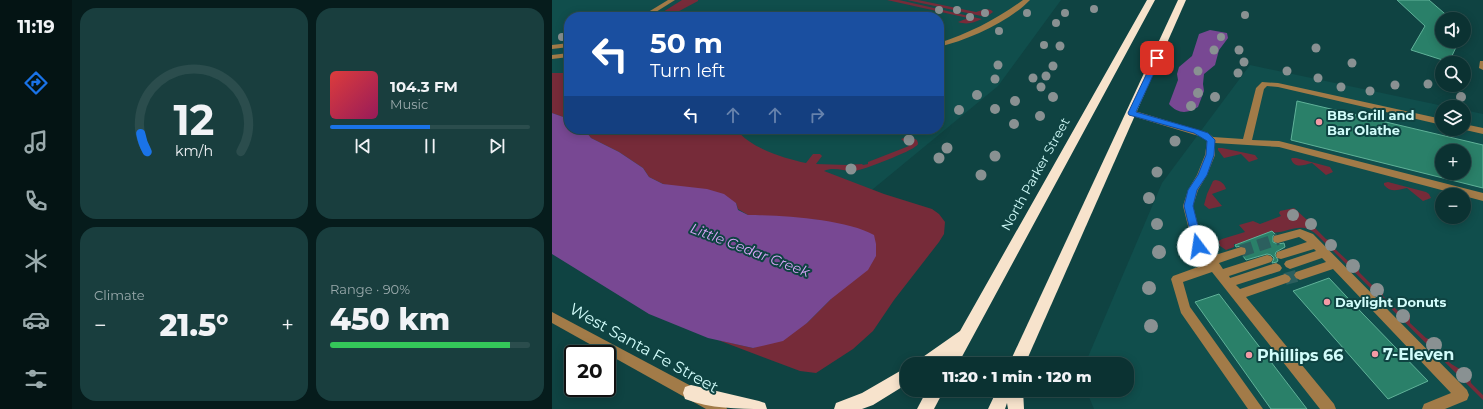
<!DOCTYPE html>
<meta charset="utf-8">
<style>
body{margin:0;font-family:Montserrat,sans-serif;background:#193e3e;color:#f1f3f6;height:100vh;display:flex;flex-direction:column;font-size:15px;white-space:nowrap}
*{box-sizing:border-box;margin:0}
p{font-size:13px;color:#9aaaac}
.icon{flex:none;width:22px;height:22px;fill:none;stroke:currentColor;stroke-width:2;stroke-linecap:round;stroke-linejoin:round}
.map{position:relative;flex:1;overflow:hidden}
.panel{display:flex;flex-direction:column;gap:8px;padding:8px;background:#061c1c;width:480px}
.panel>*{flex:none}
.top-card{position:absolute;left:12px;top:12px;width:380px;height:122px;border-radius:16px;box-shadow:0 2px 10px #0003,0 0 0 1px #2b4d4d;background:#1a4fa0;color:#fff;overflow:hidden}
.buttons{position:absolute;left:883px;top:12px;display:grid;gap:8px}
.buttons a{display:grid;place-items:center;width:36px;height:36px;border-radius:50%;background:#0b3232;box-shadow:0 2px 10px #0003,0 0 0 1px #2b4d4d;font-size:20px}
.speed{position:absolute;left:12px;top:345px;display:flex;gap:8px;font-size:20px;font-weight:700;text-align:center}
.speed>*{display:grid;place-content:center;width:52px;height:52px;border-radius:50%;background:#0b3232;box-shadow:0 2px 10px #0003,0 0 0 1px #2b4d4d;line-height:1}
.speed .limit{border:2px solid #111;border-radius:6px;background:#fff;color:#111}
.pin{position:absolute;display:grid;place-items:center;width:34px;height:34px;color:#fff;margin:-17px;border-radius:8px;box-shadow:0 2px 6px #0006}
.me{position:absolute;width:44px;margin:-22px;rotate:346deg;stroke-linejoin:round;filter:drop-shadow(0 0 3px #0008)}
.turn{display:flex;align-items:center;gap:14px;height:84px;padding:0 20px;font-size:18px}
.turn .icon{width:52px;height:52px;stroke-width:2.5}
.turn b{display:block;font-size:28px;line-height:34px}
.lanes{display:flex;align-items:center;height:38px;padding:0 20px;background:#0003;justify-content:center;gap:20px;direction:ltr}
.lanes .off{opacity:.35}
.big{font-size:30px;font-weight:800;line-height:1.1}
.panel .tile{flex:1;display:flex;flex-direction:column;justify-content:center;gap:6px;min-width:0;padding:0 14px;border-radius:16px;background:#193e3e}
.panel .dial{align-items:center;gap:0}
.dial svg{height:104px;overflow:visible;fill:none;stroke:#2b4d4d;stroke-width:7;stroke-linecap:round;text-anchor:middle}
.dial text{fill:#f1f3f6;stroke:none}
.song{display:flex;align-items:center;gap:12px}
.cover{width:48px;height:48px;border-radius:6px;background:linear-gradient(135deg,hsl(0 70% 55%),hsl(330 70% 35%))}
.played{height:4px;border-radius:2px;background:linear-gradient(90deg,#1a73e8 50%,#2b4d4d 50%)}
.keys{display:flex;justify-content:space-around;direction:ltr}
.heat{display:flex;justify-content:space-between;align-items:center;font-size:22px;direction:ltr}
.charge{height:6px;border-radius:3px;background:linear-gradient(90deg,#34c759 90%,#2b4d4d 0)}
.panel .tiles{flex:1;display:grid;gap:8px;grid-template-columns:repeat(2,1fr)}
.trip{position:absolute;left:348px;top:357px;width:234px;height:40px;border-radius:16px;background:#0b3232;box-shadow:0 2px 10px #0003,0 0 0 1px #2b4d4d;font-weight:800;line-height:40px;text-align:center}
main{display:flex;flex:1;min-height:0}
.menu{display:flex;flex-direction:column;width:72px;justify-content:space-around;align-items:center;background:#041414;color:#9aaaac}
.menu .icon{width:28px;height:28px}
.menu .current{color:#1a73e8}
.menu b{font-size:18px;color:#f1f3f6}
.map>svg:first-child{display:block}
.built{fill:#104e4c;fill-rule:evenodd}
.green{fill:#762b39}
.water{fill:#784893}
.building{fill:#2a8069;stroke:#60b299;fill-rule:evenodd}
.lines{fill:none;stroke-linecap:round;stroke-linejoin:round}
.minor-tunnel{stroke:#2c5f5e;stroke-width:12;stroke-dasharray:12 6;stroke-linecap:butt}
.minor{fill:#a27b48;fill-rule:evenodd}
.highway{fill:#f7e3cc;fill-rule:evenodd}
.tree{fill:#899192}
.route{fill:#1a73e8;stroke:#114b97}
.poi-dot{fill:#f49aa5;stroke:#0f4342;stroke-width:1.5}
.labels{text-anchor:middle;dominant-baseline:central;stroke-width:4;stroke-linejoin:round;paint-order:stroke}
.poi-label{font-size:13px;font-weight:bold;fill:#d1fcfa;stroke:#0f4342;text-anchor:start}
.street-label{font-size:13px;fill:#d1fcfa;stroke:#0f4342}
.water-label{font-size:14px;font-style:italic;fill:#d9a6f8;stroke:#0f4342}
.near-street-label{font-size:16px;fill:#d1fcfa;stroke:#0f4342}
.near-poi-label{font-size:16px;font-weight:bold;fill:#d1fcfa;stroke:#0f4342;text-anchor:start}
</style>
<main>
<nav class="menu">
<b>11:19</b>
<svg class="icon current" aria-label="directions" viewBox="0 0 24 24"><path d="M12 3l9 9-9 9-9-9zM9 14v-3h6M13 9l2 2-2 2"/></svg>
<svg class="icon" aria-label="music" viewBox="0 0 24 24"><path d="M9 18V5l10-2v13"/><circle cx="6" cy="18" r="3"/><circle cx="16" cy="16" r="3"/></svg>
<svg class="icon" aria-label="phone" viewBox="0 0 24 24"><path d="M5 4h4l2 5-3 2q2 4 5 5l2-3 5 2v4C11 20 4 13 5 4z"/></svg>
<svg class="icon" aria-label="climate" viewBox="0 0 24 24"><path d="M12 3v18M4 7l16 10M4 17L20 7"/></svg>
<svg class="icon" aria-label="car" viewBox="0 0 24 24"><path d="M5 17H2v-5l4-1 3-4h7l3 4 3 1v5h-3M9 17h6M6 11h13"/><circle cx="7" cy="17" r="2"/><circle cx="17" cy="17" r="2"/></svg>
<svg class="icon" aria-label="filters" viewBox="0 0 24 24"><path d="M4 7h16M4 17h16"/><circle cx="9" cy="7" r="2"/><circle cx="15" cy="17" r="2"/></svg>
</nav>
<section class="panel">
<div class="tiles">
<div class="tile dial"><svg viewBox="0 0 100 80">
<path d="M14 69A42 42 0 1 1 86 69"/>
<path d="M14 69A42 42 0 0 1 9 55" stroke="#1a73e8"/>
<text x="50" y="56" font-size="32" font-weight="700">12</text>
<text x="50" y="72" font-size="11">km/h</text>
</svg></div>
<div class="tile">
<div class="song"><i class="cover"></i><div><b>104.3 FM</b><p>Music</p></div></div>
<div class="played"></div>
<div class="keys"><svg class="icon" aria-label="previous" viewBox="0 0 24 24"><path d="M18 5L8 12l10 7zM5 5v14"/></svg><svg class="icon" aria-label="pause" viewBox="0 0 24 24"><path d="M8 5v14M16 5v14"/></svg><svg class="icon" aria-label="next" viewBox="0 0 24 24"><path d="M6 5l10 7-10 7zM19 5v14"/></svg></div>
</div>
<div class="tile"><p>Climate</p>
<div class="heat"><a>−</a><b class="big">21.5°</b><a>+</a></div>
</div>
<div class="tile"><p>Range · 90%</p><b class="big">450 km</b><div class="charge"></div></div>
</div>
</section>
<div class="map">
<svg width="931" height="409" viewBox="0 0 931 409">
<rect width="100%" height="100%" fill="#0f4342"/>
<!-- built -->
<g class="built">
<path d="M0 0H509L446 86 173 311 0 227ZM17 17H387V129H17Z"/>
<path d="M698 65 896 107H890V129H912V110L931 114V409H542L534 390H575V364H533L610 183ZM890 151H912V173H890ZM890 195H912V217H890Z"/>
</g>
<!-- green -->
<g class="green">
<path d="M130 0H146V1L116 17H103Z"/>
<path d="M335 0H347L430 19C421 23 415 25 406 22L416 18Z"/>
<path d="M355 0H366L424 12 434 9 439 10 441 12 434 17Z"/>
<path d="M0 73H17V119L0 113Z"/>
<path d="M32 129H153L161 132 164 129H184C198 148 231 158 254 163L261 154H268L270 156 264 164 295 165 310 164 311 165 316 164V162L357 146 349 139 357 136 365 140C366 143 367 144 364 146 360 151 311 170 303 171 293 172 282 166 272 171L332 194 380 209 387 214 393 222 392 234 387 242 342 300 321 331 301 349 264 373 248 371 166 340 201 348 255 323 279 299 266 220 196 215 186 209 184 203 111 184 97 177 91 168 67 152 39 138Z"/>
<path d="M670 148 703 155 706 159 697 162 689 154 672 158 666 150V148Z"/>
<path d="M740 158H744L778 167 781 172 774 175 760 163C751 165 743 169 739 159Z"/>
<path d="M663 180C668 180 673 184 674 189L660 194 670 206 657 209 652 205 655 194 661 181Z"/>
<path d="M836 182 874 192 877 194 879 198 871 201 855 188C845 190 839 193 832 185V183Z"/>
<path d="M742 208 754 219 763 222V228L774 239 784 243 783 249 796 261 807 265V272L820 285 831 289V296L846 311 858 314V323L874 338 887 343C888 359 903 368 918 373L919 383 931 395V400L765 235C748 219 735 235 718 232L717 233 686 244H682V247L674 250 668 246 667 241 670 239 693 232 687 225 701 221 708 224 729 216 727 213 728 211Z"/>
</g>
<!-- water -->
<g class="water">
<path d="M658 30 675 33 676 38 667 50 663 65 652 74 651 84 652 91 646 107C635 114 626 114 617 104L626 80 625 74 627 67 640 56 647 34Z"/>
<path d="M0 113 17 119V129H32L39 138 67 152 91 168 97 177 111 184 155 189 172 194 184 203 186 210 196 215C229 215 294 219 322 235L324 244V256L316 270 279 299 255 323 231 341 201 348 156 338 97 314 0 254Z"/>
</g>
<!-- building -->
<g class="building">
<path d="M845 0H877L899 19H890V41H907L897 62 859 50 873 26Z"/>
<path d="M745 101 931 145V188L739 140ZM890 151H912V173H890Z"/>
<path d="M720 231 723 234 721 236V242L726 244 732 243 733 247 724 252 723 255 726 260 725 262 720 263 722 258 719 255 715 254 694 260 691 256 694 254V248L689 246 684 247 683 245Z"/>
<path d="M777 278 811 314 876 381 836 399 741 291Z"/>
<path d="M667 294 755 409H719L643 302Z"/>
</g>
<g class="lines">
<!-- minor-tunnel -->
<g class="minor-tunnel">
<path d="M689 251 726 239"/>
<path d="M733 279 748 275"/>
</g>
<!-- minor -->
<g class="minor">
<path d="M116 0H123L96 17H88Z"/>
<path d="M471 0H478C457 22 416 40 387 47V43C418 33 445 19 471 0Z"/>
<path d="M17 43V47L0 49V45Z"/>
<path d="M17 53V57L0 59V55Z"/>
<path d="M928 61H931V70L927 68Z"/>
<path d="M710 82 726 83 890 119V125L726 87 715 86 712 89 700 140 727 141 931 193V201L727 147 663 143V155L655 175 646 190 641 206 651 244 660 256 689 247 693 248 694 251 693 254 667 263 671 269 715 255 719 256 721 259 719 262 677 276 678 278 724 263 728 265 730 268 728 271 684 285 688 289 733 274 737 276 739 279 737 282 694 297 782 404 784 409H768L660 272 631 282 638 307 711 409H696L629 313 619 279 621 276 654 264 641 246 631 206 636 190 645 175 653 155 655 141 650 137 577 115 576 113 580 110 583 111 656 133 661 137 691 139 704 88Z"/>
<path d="M912 124 931 128V134L909 129H912Z"/>
<path d="M748 229 761 234 915 390 917 395 915 400 893 409H870L872 404 899 393 781 269 748 280 744 278 742 275 744 272 774 262 770 258 738 269 734 267 732 264 734 261 764 251 762 249 729 259 725 258 724 255 725 252 755 242 747 237 726 243 722 242 721 239 722 236Z"/>
<path d="M0 312 173 404 175 409H154L0 323Z"/>
</g>
<!-- highway -->
<g class="highway">
<path d="M595 0H603L406 364H390L392 359 386 364H365L368 359 408 331Z"/>
<path d="M626 0H634L473 364H457Z"/>
<path d="M355 367V384L321 405 310 409H282L284 403 310 393Z"/>
<path d="M139 385 207 401 213 403 215 409C187 409 160 409 133 399L131 393 133 387Z"/>
<path d="M375 390H392L382 409H365Z"/>
<path d="M445 390H471L472 409H456L455 403 453 409H436Z"/>
</g>
</g>
<!-- trees -->
<g class="tree">
<circle cx="542" cy="9" r="4"/>
<circle cx="387" cy="10" r="4"/>
<circle cx="405" cy="10" r="4"/>
<circle cx="433" cy="13" r="4"/>
<circle cx="475" cy="13" r="4"/>
<circle cx="513" cy="13" r="4"/>
<circle cx="693" cy="15" r="4"/>
<circle cx="418" cy="17" r="4"/>
<circle cx="504" cy="23" r="4"/>
<circle cx="447" cy="31" r="4"/>
<circle cx="10" cy="37" r="4"/>
<circle cx="669" cy="37" r="4"/>
<circle cx="492" cy="45" r="4"/>
<circle cx="508" cy="46" r="4.5"/>
<circle cx="764" cy="48" r="4.5"/>
<circle cx="662" cy="50" r="4.5"/>
<circle cx="687" cy="50" r="4.5"/>
<circle cx="692" cy="62" r="4.5"/>
<circle cx="800" cy="63" r="4.5"/>
<circle cx="446" cy="65" r="4.5"/>
<circle cx="501" cy="66" r="4.5"/>
<circle cx="646" cy="71" r="4.5"/>
<circle cx="735" cy="71" r="4.5"/>
<circle cx="686" cy="73" r="4.5"/>
<circle cx="494" cy="76" r="4.5"/>
<circle cx="481" cy="78" r="4.5"/>
<circle cx="766" cy="78" r="4.5"/>
<circle cx="443" cy="79" r="4.5"/>
<circle cx="876" cy="84" r="4.5"/>
<circle cx="843" cy="85" r="4.5"/>
<circle cx="489" cy="87" r="4.5"/>
<circle cx="789" cy="87" r="4.5"/>
<circle cx="818" cy="91" r="4.5"/>
<circle cx="646" cy="93" r="5"/>
<circle cx="425" cy="95" r="5"/>
<circle cx="501" cy="97" r="5"/>
<circle cx="663" cy="97" r="5"/>
<circle cx="909" cy="97" r="5"/>
<circle cx="463" cy="101" r="5"/>
<circle cx="639" cy="106" r="5"/>
<circle cx="443" cy="109" r="5"/>
<circle cx="407" cy="110" r="5"/>
<circle cx="488" cy="116" r="5"/>
<circle cx="462" cy="124" r="5"/>
<circle cx="357" cy="140" r="5.5"/>
<circle cx="623" cy="141" r="5.5"/>
<circle cx="395" cy="148" r="5.5"/>
<circle cx="443" cy="156" r="5.5"/>
<circle cx="387" cy="158" r="5.5"/>
<circle cx="299" cy="169" r="5.5"/>
<circle cx="605" cy="172" r="5.5"/>
<circle cx="429" cy="175" r="5.5"/>
<circle cx="597" cy="198" r="6"/>
<circle cx="741" cy="215" r="6"/>
<circle cx="605" cy="224" r="6"/>
<circle cx="759" cy="224" r="6"/>
<circle cx="779" cy="245" r="6"/>
<circle cx="607" cy="252" r="7"/>
<circle cx="801" cy="266" r="7"/>
<circle cx="597" cy="288" r="7"/>
<circle cx="825" cy="290" r="7"/>
<circle cx="851" cy="316" r="7"/>
<circle cx="599" cy="326" r="7"/>
<circle cx="882" cy="345" r="8"/>
<circle cx="912" cy="375" r="8"/>
</g>
<!-- route -->
<path class="route" d="M603 56 609 58 584 112 647 130 656 133 663 140 662 155 655 175 645 190 641 206 651 246 650 248H643L642 246 632 206 636 190 646 175 654 155 655 141 642 133 577 115 576 113Z"/>
<!-- markers -->
<g class="poi-dot">
<circle cx="767" cy="122" r="4"/>
<circle cx="775" cy="302" r="4"/>
<circle cx="823" cy="354" r="4"/>
<circle cx="697" cy="355" r="4"/>
</g>
<g class="labels">
<!-- poi labels -->
<g class="poi-label">
<text x="775" y="115">BBs Grill and<tspan x="775" dy="15">Bar Olathe</tspan></text>
<text x="783" y="302">Daylight Donuts</text>
</g>
<!-- street labels -->
<g class="street-label">
<text transform="translate(483 174) rotate(-61)">North Parker Street</text>
</g>
<!-- water labels -->
<g class="water-label">
<text transform="translate(198 250) rotate(21)">Little Cedar Creek</text>
</g>
<!-- near-street labels -->
<g class="near-street-label">
<text transform="translate(92 348) rotate(29)">West Santa Fe Street</text>
</g>
<!-- near-poi labels -->
<g class="near-poi-label">
<text x="831" y="354">7-Eleven</text>
<text x="705" y="355">Phillips 66</text>
</g>
</g>
</svg>
<div class="buttons">
<a><svg class="icon" aria-label="sound" viewBox="0 0 24 24"><path d="M4 9h4l5-4v14l-5-4H4zM17 9q2 3 0 6"/></svg></a>
<a><svg class="icon" aria-label="search" viewBox="0 0 24 24"><circle cx="10" cy="10" r="6"/><path d="M15 15l6 6"/></svg></a>
<a><svg class="icon" aria-label="layers" viewBox="0 0 24 24"><path d="M12 4l9 5-9 5-9-5zM3 14l9 5 9-5"/></svg></a>
<a>+</a>
<a>−</a>
</div>
<div class="speed"><div class="limit">20</div></div>
<div class="pin" style="left:605px;top:58px;background:#d93025"><svg class="icon" aria-label="arrive" viewBox="0 0 24 24"><path d="M6 21V4h12l-3 4 3 4H6"/></svg></div>
<svg class="me" style="left:646px;top:246px" viewBox="-20 -20 40 40"><circle r="19" fill="#fff"/><path d="M0-13L10 11 0 6-10 11z" fill="#1a73e8"/></svg>
<div class="trip">11:20 · 1 min · 120 m</div>
<div class="top-card">
<div class="turn"><svg class="icon" aria-label="left" viewBox="0 0 24 24"><path d="M17 20v-9H6M10 6l-5 5 5 5"/></svg><div><b>50 m</b>Turn left</div></div>
<div class="lanes"><svg class="icon" aria-label="left" viewBox="0 0 24 24"><path d="M17 20v-9H6M10 6l-5 5 5 5"/></svg><svg class="icon off" aria-label="ahead" viewBox="0 0 24 24"><path d="M12 20V5M6 11l6-6 6 6"/></svg><svg class="icon off" aria-label="ahead" viewBox="0 0 24 24"><path d="M12 20V5M6 11l6-6 6 6"/></svg><svg class="icon off" aria-label="right" viewBox="0 0 24 24"><path d="M7 20v-9h11M14 6l5 5-5 5"/></svg></div>
</div>
</div>
</main>
